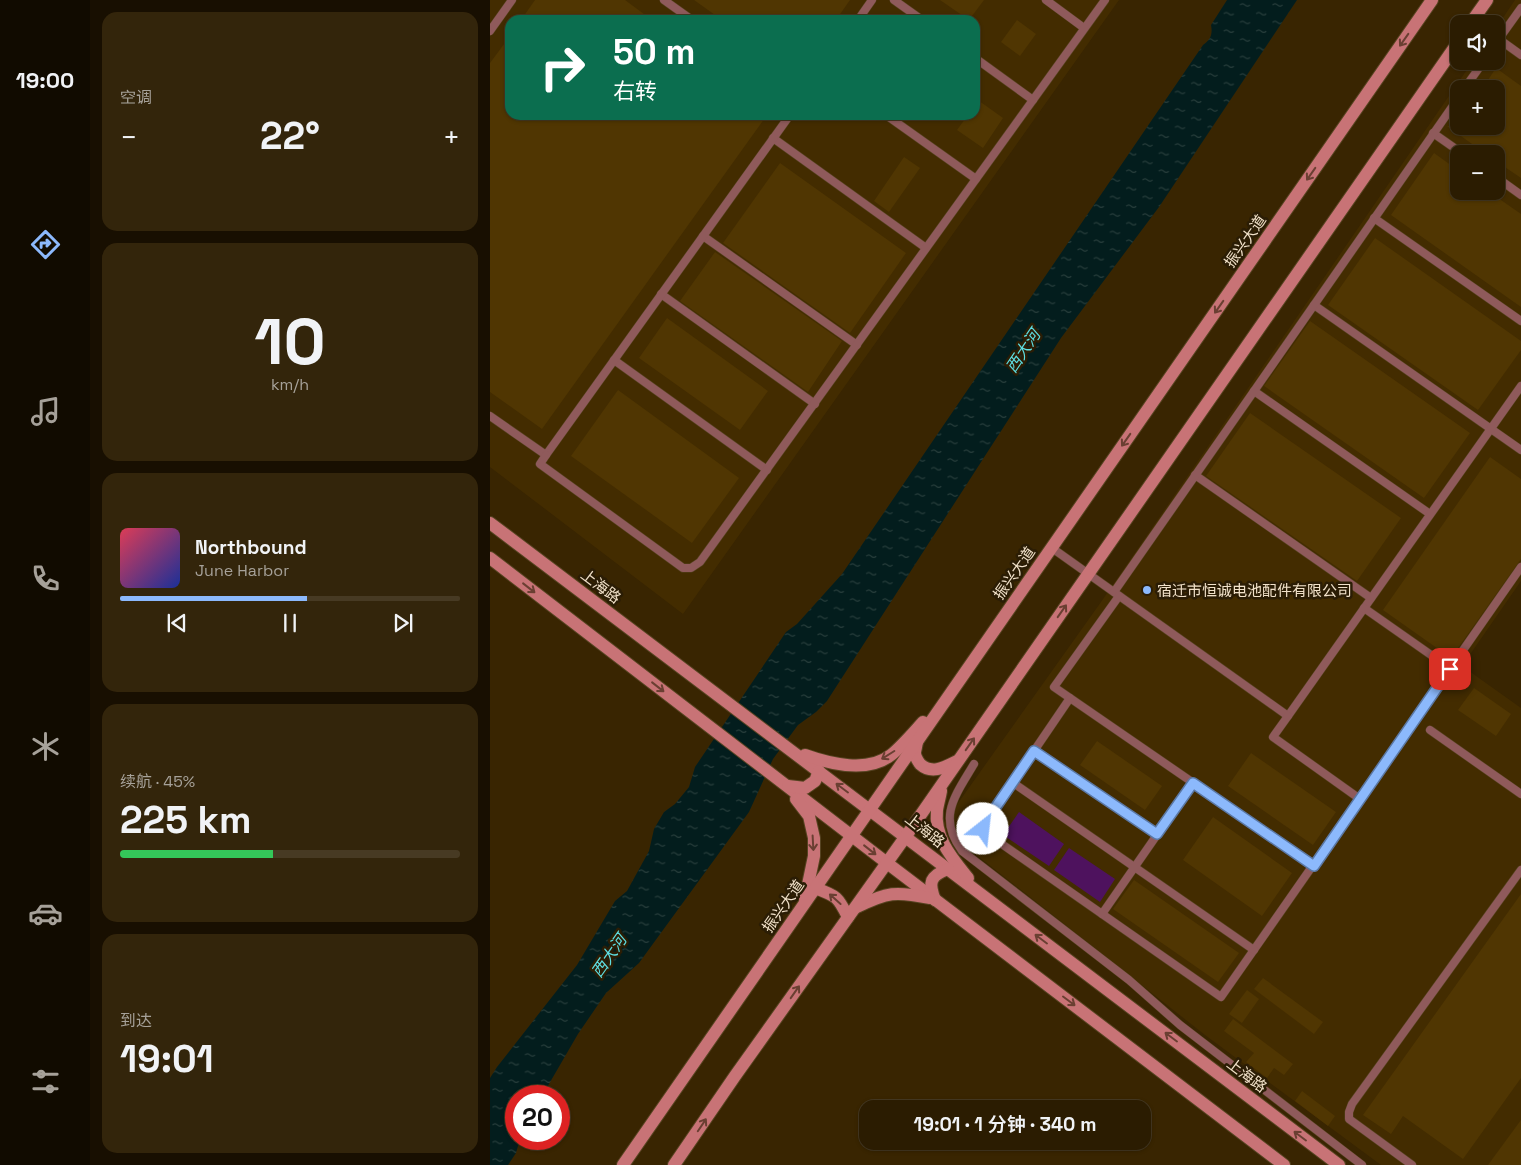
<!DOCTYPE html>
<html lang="zh">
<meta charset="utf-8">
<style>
body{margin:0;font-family:"Space Grotesk","Noto Sans SC",sans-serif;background:#33250b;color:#f1f3f6;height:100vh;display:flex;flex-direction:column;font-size:19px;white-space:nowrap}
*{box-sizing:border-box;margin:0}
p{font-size:16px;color:#a6a199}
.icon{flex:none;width:28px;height:28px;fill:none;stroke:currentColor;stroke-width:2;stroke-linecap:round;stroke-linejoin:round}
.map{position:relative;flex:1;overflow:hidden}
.details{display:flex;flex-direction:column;gap:12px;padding:12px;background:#180f01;width:400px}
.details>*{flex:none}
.guide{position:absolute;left:15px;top:15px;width:475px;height:105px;border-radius:15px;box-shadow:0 1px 4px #0004,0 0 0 1px #473a23;background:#0b6e4f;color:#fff;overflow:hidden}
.fabs{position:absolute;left:960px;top:15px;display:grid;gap:10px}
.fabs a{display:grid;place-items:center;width:55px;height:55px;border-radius:10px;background:#2b1c01;box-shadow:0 1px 4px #0004,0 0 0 1px #473a23;font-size:25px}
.speed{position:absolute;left:15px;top:1085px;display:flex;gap:10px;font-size:25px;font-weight:700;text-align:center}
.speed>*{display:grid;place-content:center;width:65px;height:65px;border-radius:50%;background:#2b1c01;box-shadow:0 1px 4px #0004,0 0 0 1px #473a23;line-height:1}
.speed .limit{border:8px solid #d22;background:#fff;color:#111}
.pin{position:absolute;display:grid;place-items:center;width:42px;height:42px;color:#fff;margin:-21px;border-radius:10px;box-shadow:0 2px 8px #0006}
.me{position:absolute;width:55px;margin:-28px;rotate:29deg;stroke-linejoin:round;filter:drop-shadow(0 0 4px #0008)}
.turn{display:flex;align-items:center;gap:18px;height:105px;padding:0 25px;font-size:22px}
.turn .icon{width:65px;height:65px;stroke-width:2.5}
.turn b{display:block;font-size:35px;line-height:42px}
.big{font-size:38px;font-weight:600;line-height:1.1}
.details .card{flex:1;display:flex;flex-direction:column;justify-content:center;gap:8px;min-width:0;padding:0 18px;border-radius:15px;background:#33250b}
.details .dial{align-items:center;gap:0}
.dial b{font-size:65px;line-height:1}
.song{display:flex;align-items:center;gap:15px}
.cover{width:60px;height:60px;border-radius:8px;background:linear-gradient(135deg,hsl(350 70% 55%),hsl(230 70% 35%))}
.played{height:5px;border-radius:2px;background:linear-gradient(90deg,#8cb9fc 55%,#473a23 55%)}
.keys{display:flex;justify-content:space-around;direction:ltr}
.heat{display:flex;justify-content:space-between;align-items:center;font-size:28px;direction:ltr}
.charge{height:8px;border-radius:4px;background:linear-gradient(90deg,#34c759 45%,#473a23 0)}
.trip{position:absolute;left:369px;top:1100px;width:292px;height:50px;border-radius:15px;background:#2b1c01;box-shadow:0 1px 4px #0004,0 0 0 1px #473a23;font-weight:600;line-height:50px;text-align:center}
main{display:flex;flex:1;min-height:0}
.tabs{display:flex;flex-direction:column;width:90px;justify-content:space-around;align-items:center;background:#110b00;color:#a6a199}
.tabs .icon{width:35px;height:35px}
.tabs .current{color:#8cb9fc}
.tabs b{font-size:22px;color:#f1f3f6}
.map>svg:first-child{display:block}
.built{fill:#432c00;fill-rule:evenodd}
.grass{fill:#4e125e}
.water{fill:url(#water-ripples)}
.building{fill:#503602}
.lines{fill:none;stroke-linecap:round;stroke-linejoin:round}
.service-casing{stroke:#564321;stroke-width:9}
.secondary-casing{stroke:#564321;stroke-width:14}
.service{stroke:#8f5a5b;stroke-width:8}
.secondary{stroke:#c87376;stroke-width:12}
.oneway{stroke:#6a3f32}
.route-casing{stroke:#5b78a4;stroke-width:12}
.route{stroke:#8cb9fc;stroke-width:9}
.poi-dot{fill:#8cb9fc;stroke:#2b1d05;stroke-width:2}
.labels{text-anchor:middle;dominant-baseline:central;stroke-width:5;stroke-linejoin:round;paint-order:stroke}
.street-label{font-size:15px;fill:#f1e1c9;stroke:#2b1d05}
.poi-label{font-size:15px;fill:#f1e1c9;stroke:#2b1d05;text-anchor:start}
.water-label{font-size:16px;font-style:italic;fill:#5edee2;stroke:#2b1d05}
</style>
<main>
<nav class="tabs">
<b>19:00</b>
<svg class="icon current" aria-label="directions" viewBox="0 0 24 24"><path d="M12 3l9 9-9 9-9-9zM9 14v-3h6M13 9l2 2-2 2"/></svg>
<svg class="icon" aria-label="music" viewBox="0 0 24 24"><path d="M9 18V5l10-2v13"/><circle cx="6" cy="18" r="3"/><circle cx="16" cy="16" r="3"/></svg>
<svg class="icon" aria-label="phone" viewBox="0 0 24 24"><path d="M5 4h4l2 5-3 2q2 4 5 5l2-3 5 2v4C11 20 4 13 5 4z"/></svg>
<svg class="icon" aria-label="climate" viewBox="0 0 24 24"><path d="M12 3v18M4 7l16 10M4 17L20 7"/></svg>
<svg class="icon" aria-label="car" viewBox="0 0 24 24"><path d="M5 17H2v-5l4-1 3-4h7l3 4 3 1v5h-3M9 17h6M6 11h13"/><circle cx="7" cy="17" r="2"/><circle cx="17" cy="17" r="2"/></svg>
<svg class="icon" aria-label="filters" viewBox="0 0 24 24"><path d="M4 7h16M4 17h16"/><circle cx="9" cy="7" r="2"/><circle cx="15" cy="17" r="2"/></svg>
</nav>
<section class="details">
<div class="card"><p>空调</p>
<div class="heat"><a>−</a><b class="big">22°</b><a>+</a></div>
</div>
<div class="card dial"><b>10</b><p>km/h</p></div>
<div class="card">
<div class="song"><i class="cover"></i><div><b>Northbound</b><p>June Harbor</p></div></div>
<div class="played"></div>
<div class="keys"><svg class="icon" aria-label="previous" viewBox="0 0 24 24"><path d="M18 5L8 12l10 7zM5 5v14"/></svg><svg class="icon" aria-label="pause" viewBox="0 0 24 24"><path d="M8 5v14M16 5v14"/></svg><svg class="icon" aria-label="next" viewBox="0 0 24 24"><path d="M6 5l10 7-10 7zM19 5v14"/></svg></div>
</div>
<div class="card"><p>续航 · 45%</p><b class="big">225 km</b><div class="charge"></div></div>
<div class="card"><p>到达</p><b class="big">19:01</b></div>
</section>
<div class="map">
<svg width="1031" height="1165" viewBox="0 0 1031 1165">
<defs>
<pattern id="water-ripples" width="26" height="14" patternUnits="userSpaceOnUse" patternTransform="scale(1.25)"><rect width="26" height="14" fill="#031d1d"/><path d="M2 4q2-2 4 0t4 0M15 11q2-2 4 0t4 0" fill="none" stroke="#283e3c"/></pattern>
</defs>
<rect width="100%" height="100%" fill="#392501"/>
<!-- built -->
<g class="built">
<path d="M0 0H629L193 614 0 467ZM20 20H485V115H20Z"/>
<path d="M1025 0H1031V581L972 666 1031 708V1165H891L715 1035 451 827 611 602 983 61H1006V28ZM969 89H1006V126H969ZM969 154H1006V191H969Z"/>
</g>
<!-- grass -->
<g class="grass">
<path d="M529 812 574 844 559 866 513 835Z"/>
<path d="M579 848 625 879 610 902 564 870Z"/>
</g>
<!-- water -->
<path class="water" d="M737 0H807L669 207 571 338 337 701 326 712 308 725 283 759 259 812 149 963 116 993 88 1034 52 1096H26V1139H30L26 1153 18 1165H0V1078L7 1067 87 965 125 901 137 891 159 851 164 829 174 812 185 804 199 787 205 767 296 632 307 624 352 574 713 45C720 40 723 35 721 25Z"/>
<!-- building -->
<g class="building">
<path d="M45 0H135L162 20H31Z"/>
<path d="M204 0H360L346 20H232Z"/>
<path d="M450 0H494L479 20Z"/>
<path d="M527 20 546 34 530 56 511 42Z"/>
<path d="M20 36V115H277L52 429 0 392V63Z"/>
<path d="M1006 68 1031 86V178L1006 161V154H996L957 126H1006V89H992Z"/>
<path d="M485 98 513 118 493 148 467 130 478 115H485Z"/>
<path d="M944 153 969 171V191H998L1031 214V307L901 215Z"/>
<path d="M414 157 430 168 399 212 384 201Z"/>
<path d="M290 163 416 253 360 333 233 243Z"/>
<path d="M885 238 1031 341V350L988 410 838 305Z"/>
<path d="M225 252 352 341 318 392 190 301Z"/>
<path d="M177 318 278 391 250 430 149 358Z"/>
<path d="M820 321 980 433 934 498 774 386Z"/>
<path d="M128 390 249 478 202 543 81 456Z"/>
<path d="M760 413 911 518 867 581 716 476Z"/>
<path d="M1000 457 1031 479V559L961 658 893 610Z"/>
<path d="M984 688 1021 714 1006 736 968 710Z"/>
<path d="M607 741 672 786 655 810 590 765Z"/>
<path d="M761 753 846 812 823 845 738 786Z"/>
<path d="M723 817 802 873 772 916 693 860Z"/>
<path d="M644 880 749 953 728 982 623 909Z"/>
<path d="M1031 894V1078L973 1159 913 1116 901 1134 873 1115Z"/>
<path d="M773 978 833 1022 824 1034 764 989Z"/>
<path d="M757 990 769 999 752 1023 739 1014Z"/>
<path d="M743 1019 803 1064 794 1075 784 1068 777 1078 756 1062 764 1053 734 1031Z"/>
<path d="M812 1091 845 1116 838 1126 805 1101Z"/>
<path d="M1031 1120V1165H998Z"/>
</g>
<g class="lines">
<!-- service casing -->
<g class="service-casing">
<g id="service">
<path d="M174 0 202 20"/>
<path d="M404 0 432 20"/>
<path d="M556 0 594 28"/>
<path d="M368 20 382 0"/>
<path d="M0 31 22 0"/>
<path d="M1006 37 1031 55"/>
<path d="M1006 43 1031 8"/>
<path d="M485 58 543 100"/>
<path d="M974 89 994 61"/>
<path d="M396 115 486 179"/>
<path d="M943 133 973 154"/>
<path d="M283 138 436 248"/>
<path d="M1006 177 1031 195"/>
<path d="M884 218 1031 321"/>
<path d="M213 236 367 345"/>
<path d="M171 294 325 404"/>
<path d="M824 305 1031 450"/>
<path d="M124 360 277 470"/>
<path d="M764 391 940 514"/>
<path d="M0 416 56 455 300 115"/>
<path d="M56 455 50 464 193 568H201L210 562 615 0"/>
<path d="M705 475 881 598"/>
<path d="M562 548 798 716 1031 386"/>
<path d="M624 592 969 97"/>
<path d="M629 596 564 687 824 866"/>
<path d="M874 608 961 669"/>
<path d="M580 698 495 823 493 829 496 833 731 997 1031 567"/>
<path d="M798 716 783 737 870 799"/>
<path d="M940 730 1031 794"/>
<path d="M544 751 667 835"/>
<path d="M484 764C465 796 447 817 472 851L639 980 690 1025 872 1165"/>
<path d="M522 782 764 950"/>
<path d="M612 914 703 783"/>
<path d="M922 1165 859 1119V1112L862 1104 1031 870"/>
</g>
</g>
<!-- secondary casing -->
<g class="secondary-casing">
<g id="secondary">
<path d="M980 24 997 0"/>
<path d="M0 523 849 1165"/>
<path d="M0 558 397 863 794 1165"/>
<path d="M427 741C427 745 425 750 425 753 425 757 428 761 430 764 442 775 455 767 467 761"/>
<path d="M315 755C340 764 378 773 401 755 412 746 423 733 433 722"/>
<path d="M298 786 315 788 325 781 329 771"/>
<path d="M451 791C450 797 448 804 447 810 444 838 462 858 478 878"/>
<path d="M306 799 319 816 324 838V856L315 899"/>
<path d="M325 888C347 896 348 897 358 917"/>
<path d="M445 900C438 882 440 876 458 869"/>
<path d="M367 907C397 892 406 891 439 898"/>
<path d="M133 1165 942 0"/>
<path d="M184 1165 245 1076 416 836 969 41"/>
</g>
</g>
<!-- service -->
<use href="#service" class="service"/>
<!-- secondary -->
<use href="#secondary" class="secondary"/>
</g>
<!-- one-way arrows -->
<defs><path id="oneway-shaft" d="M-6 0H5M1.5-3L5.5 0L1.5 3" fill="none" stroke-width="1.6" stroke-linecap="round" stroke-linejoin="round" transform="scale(1.25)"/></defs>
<g class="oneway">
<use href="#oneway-shaft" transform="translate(914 40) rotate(125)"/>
<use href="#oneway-shaft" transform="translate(821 174) rotate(125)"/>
<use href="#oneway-shaft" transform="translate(729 307) rotate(125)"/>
<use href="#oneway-shaft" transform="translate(636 440) rotate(125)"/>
<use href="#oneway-shaft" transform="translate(39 588) rotate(38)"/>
<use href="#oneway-shaft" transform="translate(572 611) rotate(-55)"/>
<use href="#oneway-shaft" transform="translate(168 687) rotate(38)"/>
<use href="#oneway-shaft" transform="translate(480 744) rotate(-55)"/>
<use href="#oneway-shaft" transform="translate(398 755) rotate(148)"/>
<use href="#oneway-shaft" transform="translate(352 788) rotate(-143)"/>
<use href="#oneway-shaft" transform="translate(323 843) rotate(87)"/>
<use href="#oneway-shaft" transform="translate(380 850) rotate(38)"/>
<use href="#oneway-shaft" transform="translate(345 899) rotate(-138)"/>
<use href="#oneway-shaft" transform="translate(551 939) rotate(-143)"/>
<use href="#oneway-shaft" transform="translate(305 992) rotate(-55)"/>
<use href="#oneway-shaft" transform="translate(579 1001) rotate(37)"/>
<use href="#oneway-shaft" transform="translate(681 1037) rotate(-143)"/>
<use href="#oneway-shaft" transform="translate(212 1125) rotate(-56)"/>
<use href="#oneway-shaft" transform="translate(810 1136) rotate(-143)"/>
</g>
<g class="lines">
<!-- route casing -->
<g class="route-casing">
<path id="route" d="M493 829 495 823 544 751 667 834 703 783 824 866 960 669"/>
</g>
<!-- route -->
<use href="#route" class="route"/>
</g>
<!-- markers -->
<circle class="poi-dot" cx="657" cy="590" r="5"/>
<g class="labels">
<!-- street labels -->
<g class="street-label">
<text transform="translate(755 241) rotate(-55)">振兴大道</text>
<text transform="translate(524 573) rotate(-55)">振兴大道</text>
<text transform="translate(111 586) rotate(37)">上海路</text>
<text transform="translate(435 830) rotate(38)">上海路</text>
<text transform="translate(293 906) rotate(-55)">振兴大道</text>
<text transform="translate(757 1075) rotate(37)">上海路</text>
</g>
<!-- poi labels -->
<g class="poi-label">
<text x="667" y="590">宿迁市恒诚电池配件有限公司</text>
</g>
<!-- water labels -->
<g class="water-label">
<text transform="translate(533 351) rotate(-56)">西大河</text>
<text transform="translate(119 956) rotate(-55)">西大河</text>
</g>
</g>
</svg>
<div class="fabs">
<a><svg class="icon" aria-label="sound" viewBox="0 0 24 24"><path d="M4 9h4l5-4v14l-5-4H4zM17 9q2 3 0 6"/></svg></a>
<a>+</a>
<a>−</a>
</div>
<div class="speed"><div class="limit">20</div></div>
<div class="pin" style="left:960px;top:669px;background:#d93025"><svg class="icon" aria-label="arrive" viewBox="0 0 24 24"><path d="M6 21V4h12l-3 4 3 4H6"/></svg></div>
<svg class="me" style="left:493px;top:829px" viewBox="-20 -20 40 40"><circle r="19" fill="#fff"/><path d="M0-13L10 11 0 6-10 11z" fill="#8cb9fc"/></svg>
<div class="trip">19:01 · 1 分钟 · 340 m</div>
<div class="guide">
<div class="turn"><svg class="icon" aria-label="right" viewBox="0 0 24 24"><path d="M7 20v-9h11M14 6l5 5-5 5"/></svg><div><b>50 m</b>右转</div></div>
</div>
</div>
</main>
